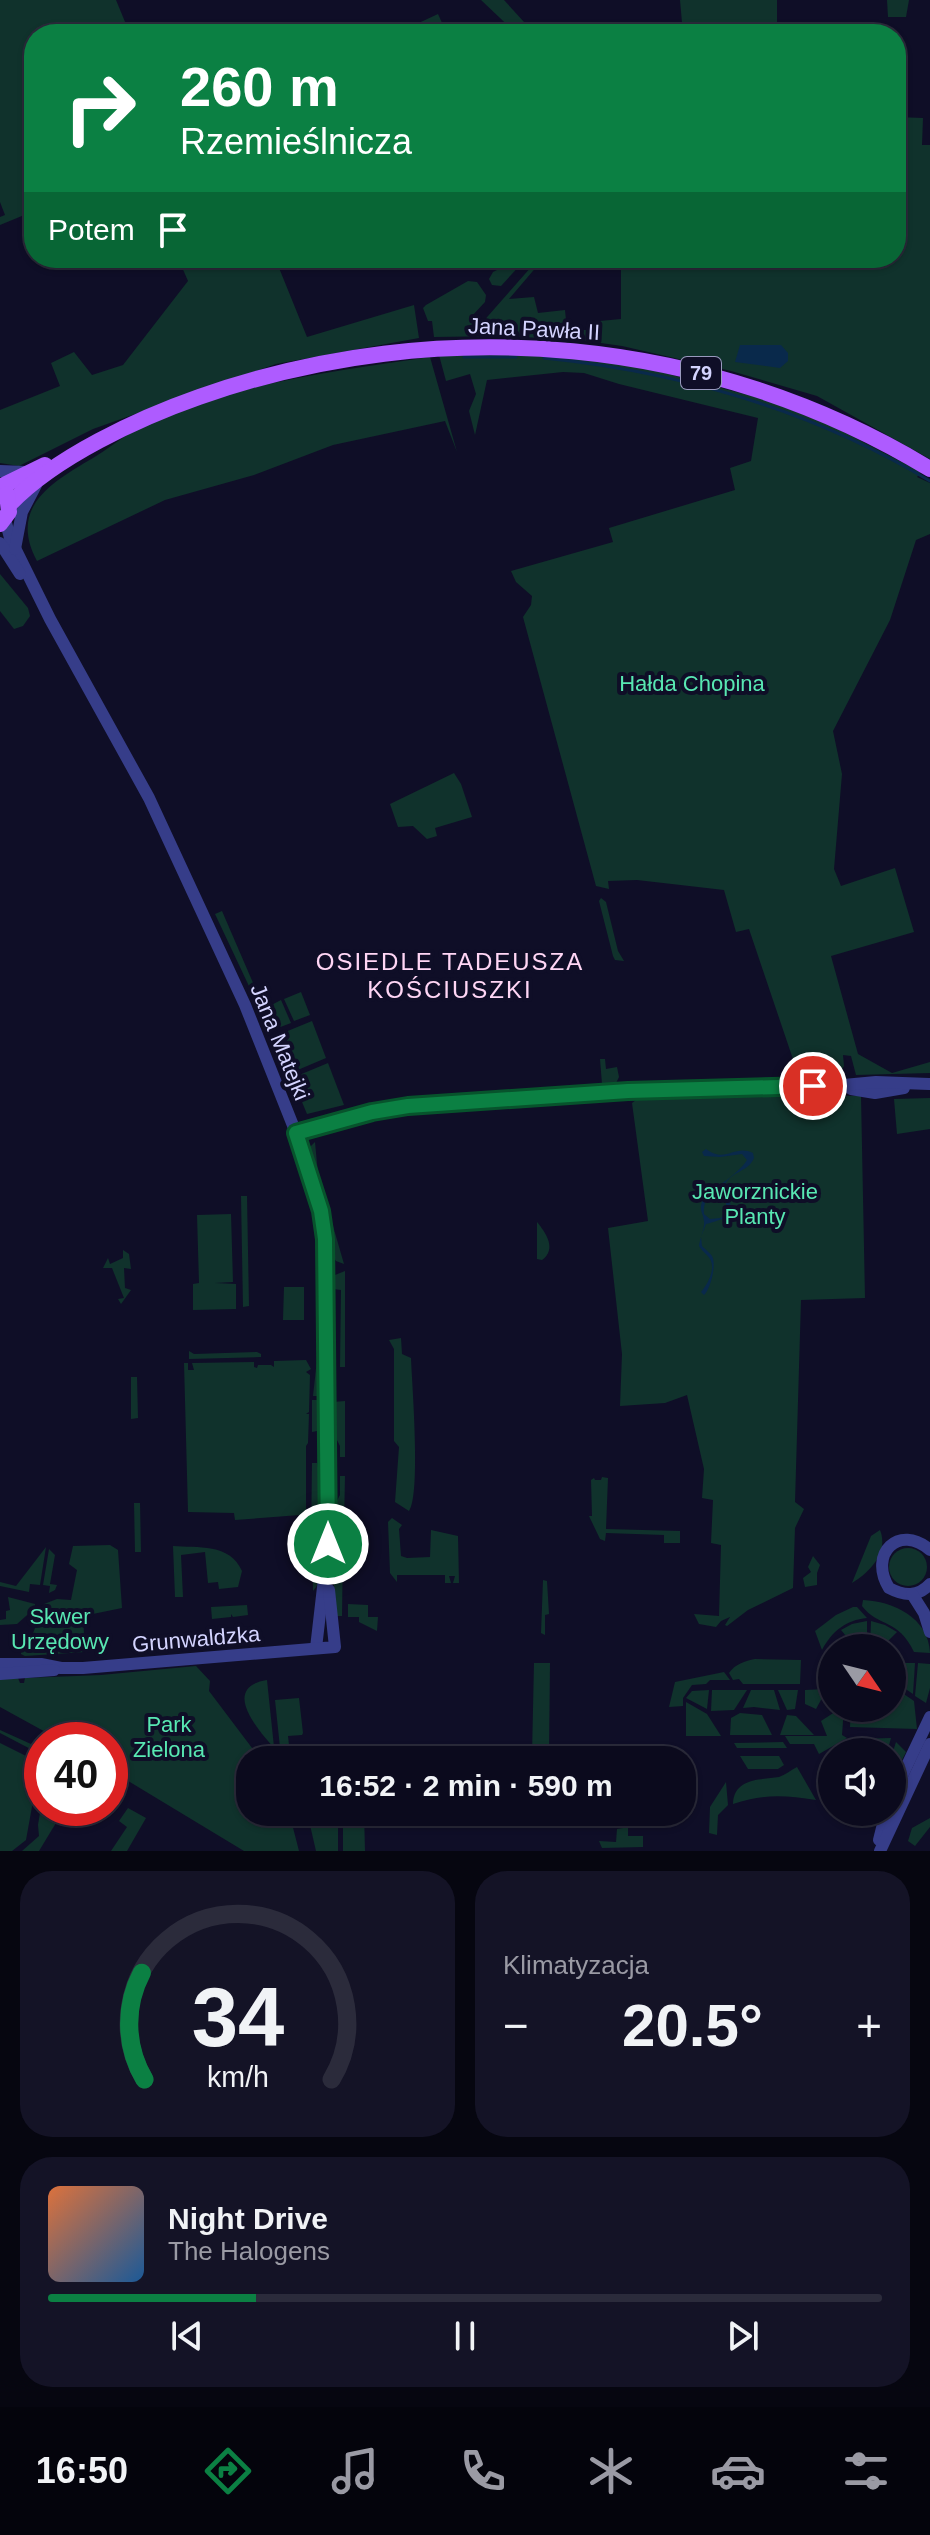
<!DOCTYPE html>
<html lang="pl">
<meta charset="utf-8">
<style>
body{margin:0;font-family:Arial,sans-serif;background:#141326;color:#f1f3f6;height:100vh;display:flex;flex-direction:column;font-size:30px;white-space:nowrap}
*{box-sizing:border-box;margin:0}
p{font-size:26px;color:#9a9aa4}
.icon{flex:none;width:44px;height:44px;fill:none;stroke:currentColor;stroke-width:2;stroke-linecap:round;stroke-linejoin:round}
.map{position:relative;height:1851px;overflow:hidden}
.drawer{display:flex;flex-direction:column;gap:20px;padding:20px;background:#060610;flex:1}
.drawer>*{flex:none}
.top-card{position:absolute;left:24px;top:24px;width:882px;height:244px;border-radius:32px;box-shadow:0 2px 6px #0004,0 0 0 2px #2b2b3b;background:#0b8043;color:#fff;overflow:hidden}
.needle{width:52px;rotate:125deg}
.tools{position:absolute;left:818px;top:1634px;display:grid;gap:16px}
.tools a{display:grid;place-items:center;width:88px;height:88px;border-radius:50%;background:#0b0a1d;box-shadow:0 2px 6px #0004,0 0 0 2px #2b2b3b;font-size:40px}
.speed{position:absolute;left:24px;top:1722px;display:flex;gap:16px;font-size:40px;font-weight:700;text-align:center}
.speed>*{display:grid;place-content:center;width:104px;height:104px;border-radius:50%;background:#0b0a1d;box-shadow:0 2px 6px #0004,0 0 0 2px #2b2b3b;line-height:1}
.speed .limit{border:12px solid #d22;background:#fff;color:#111}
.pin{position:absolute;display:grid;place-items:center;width:68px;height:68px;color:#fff;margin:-34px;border:4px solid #fff;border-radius:50%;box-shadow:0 2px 8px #0007}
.me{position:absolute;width:88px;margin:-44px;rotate:0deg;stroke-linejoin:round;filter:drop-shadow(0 0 6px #0008)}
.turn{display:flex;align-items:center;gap:28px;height:168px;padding:0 24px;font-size:36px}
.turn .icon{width:104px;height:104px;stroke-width:2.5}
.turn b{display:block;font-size:56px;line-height:68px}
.then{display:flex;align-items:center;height:76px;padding:0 24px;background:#0003;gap:16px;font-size:30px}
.big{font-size:60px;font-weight:700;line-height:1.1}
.drawer .tile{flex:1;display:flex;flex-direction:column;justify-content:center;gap:12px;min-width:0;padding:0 28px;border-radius:32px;background:#141326}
.drawer .dial{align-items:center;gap:0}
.dial svg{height:208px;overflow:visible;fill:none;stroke:#2b2b3b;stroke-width:7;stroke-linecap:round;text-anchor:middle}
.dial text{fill:#f1f3f6;stroke:none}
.song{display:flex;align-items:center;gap:24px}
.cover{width:96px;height:96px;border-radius:12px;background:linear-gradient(135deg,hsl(20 70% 55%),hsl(210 70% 35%))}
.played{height:8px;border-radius:4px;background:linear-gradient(90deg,#0b8043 25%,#2b2b3b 25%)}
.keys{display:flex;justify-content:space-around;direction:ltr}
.heat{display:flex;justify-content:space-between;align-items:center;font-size:44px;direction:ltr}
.drawer .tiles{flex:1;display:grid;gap:20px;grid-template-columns:1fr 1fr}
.tile:last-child{grid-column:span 2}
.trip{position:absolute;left:236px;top:1746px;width:460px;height:80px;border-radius:32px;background:#0b0a1d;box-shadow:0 2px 6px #0004,0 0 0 2px #2b2b3b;font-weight:700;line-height:80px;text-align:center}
.dock{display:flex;height:128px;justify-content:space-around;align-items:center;background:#04040c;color:#9a9aa4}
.dock .icon{width:56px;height:56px}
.dock .on{color:#0b8043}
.dock b{font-size:36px;color:#f1f3f6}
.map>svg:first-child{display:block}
.green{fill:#10322c}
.water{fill:#09294b;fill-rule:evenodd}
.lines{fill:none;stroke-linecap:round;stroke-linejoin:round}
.stream{stroke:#09294b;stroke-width:3}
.minor{stroke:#363d89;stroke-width:12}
.major{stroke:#ae5bff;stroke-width:16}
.route-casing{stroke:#07532c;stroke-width:20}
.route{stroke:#0b8043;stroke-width:14}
.labels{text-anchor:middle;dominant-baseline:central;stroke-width:8;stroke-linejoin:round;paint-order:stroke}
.shield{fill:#0f0e27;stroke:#9999be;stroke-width:2}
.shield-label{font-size:20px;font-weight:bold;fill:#d4d4ff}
.street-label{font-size:22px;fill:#d4d4ff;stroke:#0f0e27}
.park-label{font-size:22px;fill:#58e7b2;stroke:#0f0e27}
.neighbourhood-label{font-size:24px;letter-spacing:2px;fill:#ffd6f5;stroke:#0f0e27}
</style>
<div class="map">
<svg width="930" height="1851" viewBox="0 0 930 1851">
<rect width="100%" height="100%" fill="#0f0e27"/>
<!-- green -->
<g class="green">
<path d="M0 0H116L130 34H34V211L0 225V217L5 215 0 202Z"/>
<path d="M481 0H504L535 34H517Z"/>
<path d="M680 0H777V34H683Z"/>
<path d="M887 0H909L906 17H888Z"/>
<path d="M438 14 447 34H395Z"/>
<path d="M896 117 923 118 922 145H930V459L817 396 731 371 622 346 580 340 503 336 434 337 432 321H428L423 308 426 305 468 281 477 282 486 295 485 302 472 316 481 324 539 258H544L509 299 534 297 538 313 565 310 567 330H596L600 321 621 319V258H896Z"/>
<path d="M178 258H275L307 337 414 305 419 338 276 364 93 429 19 466 0 463V410L60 386 51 363 74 352 92 375 123 365 188 281Z"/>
<path d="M519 259 522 263 501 286 492 285 489 279 493 272Z"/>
<path d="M439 355H541L638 366 763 399 830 425 921 472 917 477 930 483V534L916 540 890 620 833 731 842 774 834 869 841 886 895 868 914 932 831 956 858 1054 892 1073 930 1062V1073L856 1075 851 1056 843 1055 844 1066 839 1075 798 1074 749 929 736 932 724 890 637 880 608 881 609 889 596 886 523 617 531 605 532 596 516 582 511 571 613 542 609 528 735 490 730 468 751 461 758 418 619 384 584 373 563 372 487 380 475 435 469 411 476 394 470 374 446 381Z"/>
<path d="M430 357 457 452 445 421 333 445 254 475 165 500 37 561C8 507 52 482 93 458 107 450 119 439 134 431 225 384 329 372 430 357Z"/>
<path d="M0 574 28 608 30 616 23 626 14 629 0 611Z"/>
<path d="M454 773 461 784 472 817 435 828 437 836 427 839 413 826 398 827 390 804Z"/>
<path d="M601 898 606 902 618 951 624 961 615 960 613 956 599 901Z"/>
<path d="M222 911 260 999 256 1001 215 914Z"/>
<path d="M301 992 310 1015 294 1021 284 999Z"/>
<path d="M281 1000 291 1023 270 1031 260 1011Z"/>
<path d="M312 1021 326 1058 293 1072 285 1051 273 1037Z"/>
<path d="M600 1059H605L606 1069 617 1067 619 1077 616 1083 602 1084Z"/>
<path d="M328 1063 344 1105 307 1114 292 1078Z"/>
<path d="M803 1095 861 1096 865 1298 801 1300 795 1502 804 1509 795 1528 793 1588 748 1610 727 1626 725 1625 730 1617 721 1621 716 1627 699 1624 694 1614 719 1616 721 1545 711 1543 713 1500 702 1498 704 1469 687 1395 665 1403 620 1406 622 1354 608 1228 648 1221 632 1103 636 1100Z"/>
<path d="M930 1098V1129L897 1134 894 1099Z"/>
<path d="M315 1142 318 1174 344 1264 336 1261 332 1255 328 1212 307 1150Z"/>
<path d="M241 1196H247L249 1306 243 1307Z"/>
<path d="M231 1214 233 1282 215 1283 236 1284V1309L193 1310V1284L199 1283 197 1215Z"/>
<path d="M537 1222C546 1233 557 1249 542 1260L537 1259Z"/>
<path d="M123 1250 129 1254 131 1269 124 1268 125 1288 131 1290 121 1304 118 1299 124 1298 112 1268H103L108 1258 110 1264 123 1258Z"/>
<path d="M345 1271V1367H340L341 1290 333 1289 335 1275Z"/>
<path d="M284 1287H304V1320H283Z"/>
<path d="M401 1338 402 1354 411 1358C412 1385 421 1495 409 1511L395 1502 399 1447 394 1441V1349L389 1340Z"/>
<path d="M319 1341H322V1396H313Z"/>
<path d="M189 1351 194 1354 257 1352 261 1354V1357L189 1359Z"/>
<path d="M306 1360 311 1369 306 1372 310 1375 309 1412 306 1414H309L308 1443 306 1446V1524L300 1515 235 1520 234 1513 188 1512 184 1363H188V1370H194L192 1363 254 1362V1367L257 1368 258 1365H271L274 1367V1361Z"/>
<path d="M131 1377H137L138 1418 131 1419Z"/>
<path d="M312 1400H322L317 1431 312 1432Z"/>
<path d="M345 1401V1457H340V1446L333 1432V1402Z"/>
<path d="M312 1463H317L322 1487 321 1541 311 1542Z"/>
<path d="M340 1476H345L344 1525 334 1521 333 1508 340 1495Z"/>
<path d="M602 1477 608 1478 606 1529 680 1531V1543H664V1535L606 1533 605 1541 600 1539 589 1516H592L591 1480 594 1478 595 1480H601Z"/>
<path d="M134 1503H140L141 1552H135Z"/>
<path d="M392 1518 402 1525 399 1529 401 1556 407 1558 430 1557 431 1530 458 1536 459 1583H453L455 1576H449L451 1583H445V1575H397V1582L390 1573 388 1522Z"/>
<path d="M880 1530C889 1552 870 1572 852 1583L871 1536Z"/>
<path d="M312 1544H322C322 1559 324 1580 313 1591Z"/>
<path d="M110 1545 118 1550 122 1608 83 1616 85 1652 25 1656 21 1654V1641L32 1636 44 1604 57 1599 71 1600 77 1570 69 1564 73 1546Z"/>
<path d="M173 1546C197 1548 230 1543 242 1571L238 1587 219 1589 218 1582 208 1583 205 1552 181 1555 183 1597H175Z"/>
<path d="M334 1546H343L342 1616H334Z"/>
<path d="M46 1547 40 1585 30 1584 29 1592 0 1586V1582L16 1586Z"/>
<circle cx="908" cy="1567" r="19"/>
<path d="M49 1549 55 1555 50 1584 57 1585 55 1590 49 1593 50 1586 43 1585Z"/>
<path d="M813 1556 820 1565 817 1573V1585L805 1587 803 1578 811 1572 808 1567Z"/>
<path d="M543 1580 547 1581 549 1614 545 1615V1635L541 1633Z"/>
<path d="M8 1597 35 1604V1608L17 1624 0 1625V1620L6 1619V1611L10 1610Z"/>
<path d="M863 1600C893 1601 929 1618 930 1653L914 1652C898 1618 879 1628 862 1606Z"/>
<path d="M348 1604 368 1605V1617H378L377 1631 359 1622V1617H348Z"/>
<path d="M247 1605 248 1615 233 1617 231 1614V1617L212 1619 211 1607Z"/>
<path d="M853 1607H857L867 1618C846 1620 832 1631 822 1650L815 1631 836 1615Z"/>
<path d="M867 1621V1648H856L841 1630 852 1624Z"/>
<path d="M871 1621 885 1625 897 1632 881 1648H870Z"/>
<path d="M755 1659 801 1660 800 1684H743L739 1679 733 1680 729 1673C735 1664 745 1661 755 1659Z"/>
<path d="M534 1663H550L549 1754 532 1755Z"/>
<path d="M892 1663H915L913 1694 892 1680Z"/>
<path d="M918 1663 930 1664V1688L926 1703 915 1696Z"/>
<path d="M196 1666 210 1681 209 1691 261 1760H250V1812H289L299 1851H244L110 1770V1740H60L0 1707V1679L18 1678 20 1683H24L25 1678 101 1675Z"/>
<path d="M724 1672 730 1680H710L706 1684 692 1685 683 1698V1706L669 1707 675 1682Z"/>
<path d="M267 1680 274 1747V1748C257 1729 221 1687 267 1680Z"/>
<path d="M892 1686 914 1701 917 1729 850 1727 851 1708H892Z"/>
<path d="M827 1689 816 1709 805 1704V1690Z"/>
<path d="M709 1690 707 1709 686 1698 692 1691Z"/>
<path d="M712 1690H747L734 1710 711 1711Z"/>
<path d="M751 1690H774L780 1710 754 1707 743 1708Z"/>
<path d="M778 1690H798L795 1709 787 1710Z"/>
<path d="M299 1698 303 1733 302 1735 288 1736 290 1754 281 1757 275 1700Z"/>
<path d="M686 1702 707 1714 721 1736H686Z"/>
<path d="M841 1708H844L842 1735 847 1738 819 1754 814 1744H790L785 1736H827L821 1721Z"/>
<path d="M740 1713 762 1715 772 1735H730L731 1718Z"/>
<path d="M787 1715 796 1716 814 1735H780Z"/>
<path d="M0 1730 42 1749V1755L0 1733Z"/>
<path d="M891 1738 887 1752H851L846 1744 856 1739Z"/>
<path d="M783 1742 787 1748H737L734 1743Z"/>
<path d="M896 1742 906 1752 892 1780V1755Z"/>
<path d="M0 1743 42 1764V1790H35L26 1840 12 1851H0Z"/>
<path d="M740 1756H779L784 1765 778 1769H748Z"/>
<path d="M797 1767 816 1800C784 1795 763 1794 733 1804 734 1778 760 1780 779 1777 785 1775 791 1770 797 1767Z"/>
<path d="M726 1782 728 1805 718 1815 717 1835 709 1833 710 1807Z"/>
<path d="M42 1800V1808H65L39 1851H22L39 1836 38 1825Z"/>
<path d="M128 1808 146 1818 127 1851H111L127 1827 119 1821Z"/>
<path d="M307 1812H338V1851H316Z"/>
<path d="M343 1812H364L365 1851H343Z"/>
<path d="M930 1818V1827L915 1846 908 1841 912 1828Z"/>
<path d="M623 1822H640L638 1828H628V1836H643V1847L602 1848 599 1841 616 1842 617 1829 623 1828Z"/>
</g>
<!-- water -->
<g class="water">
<path d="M740 345H781L788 353V361L780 368 735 362Z"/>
<path d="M706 1149C726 1164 734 1144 753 1153L754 1158C748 1172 734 1170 725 1184 733 1212 737 1216 706 1224L701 1237 702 1246C703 1247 711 1254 712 1256 717 1265 710 1290 704 1295L701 1292C707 1285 715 1271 711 1261 709 1255 702 1252 699 1246 700 1238 705 1228 704 1221 703 1213 699 1210 702 1202 705 1187 714 1188 724 1182 731 1177 743 1167 747 1160L742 1154 720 1157 704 1156 702 1152ZM718 1186 724 1189 727 1211 721 1218 710 1219 704 1214C703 1203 708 1193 718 1186Z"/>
</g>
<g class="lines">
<!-- stream -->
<g class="stream">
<path d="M464 357H516"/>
<path d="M544 358C681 372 812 410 930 481"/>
</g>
<!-- minor -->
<g class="minor">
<path d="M0 471 26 472"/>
<path d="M5 519 10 538 50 619 149 798 245 1005 296 1133 321 1211 327 1268 328 1544 316 1648"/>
<path d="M0 543 20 574"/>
<path d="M15 549 22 512 36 485"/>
<path d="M851 1089 875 1093 904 1088"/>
<path d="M296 1133 372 1112 408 1106 628 1091 833 1086 876 1082 929 1084"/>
<path d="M930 1550C899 1523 868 1554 889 1588 904 1596 918 1597 930 1584"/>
<path d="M912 1594 924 1613 930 1632"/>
<path d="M0 1664H41L61 1668H83L335 1647 329 1590"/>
<path d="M0 1674 54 1670"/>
<path d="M892 1797 930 1717"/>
<path d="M879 1840 886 1812"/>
<path d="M880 1851 930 1744"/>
</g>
<!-- major -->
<g class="major">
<path d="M0 487 45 465"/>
<path d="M10 504C55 457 139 418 199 397 440 312 711 336 930 469"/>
<path d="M0 524 9 512 7 494"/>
</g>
</g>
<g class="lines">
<!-- route casing -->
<g class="route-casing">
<path id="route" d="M328 1544 325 1239 321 1211 296 1133 372 1112 408 1106 628 1091 813 1086"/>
</g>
<!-- route -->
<use href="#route" class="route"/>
</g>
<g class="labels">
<!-- shield labels -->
<rect class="shield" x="681" y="357" width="40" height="32" rx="6"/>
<g class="shield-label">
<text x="701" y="373">79</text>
</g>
<!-- street labels -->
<g class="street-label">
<text transform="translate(534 329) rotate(3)">Jana Pawła II</text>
<text transform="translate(280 1042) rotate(68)">Jana Matejki</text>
<text transform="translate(196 1639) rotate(-5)">Grunwaldzka</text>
</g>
<!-- park labels -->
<g class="park-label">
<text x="692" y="683">Hałda Chopina</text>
<text x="755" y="1191">Jaworznickie<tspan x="755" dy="25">Planty</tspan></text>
<text x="60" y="1616">Skwer<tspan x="60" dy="25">Urzędowy</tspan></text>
<text x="169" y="1724">Park<tspan x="169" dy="25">Zielona</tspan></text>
</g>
<!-- neighbourhood labels -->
<g class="neighbourhood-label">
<text x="450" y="961">OSIEDLE TADEUSZA<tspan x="450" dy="28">KOŚCIUSZKI</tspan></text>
</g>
</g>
</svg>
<div class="tools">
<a><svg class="needle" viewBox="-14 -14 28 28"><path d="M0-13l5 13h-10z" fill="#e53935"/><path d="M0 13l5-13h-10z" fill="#9a9aa4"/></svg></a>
<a><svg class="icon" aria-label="sound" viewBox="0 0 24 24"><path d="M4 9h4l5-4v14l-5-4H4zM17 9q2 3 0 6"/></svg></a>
</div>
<div class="speed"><div class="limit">40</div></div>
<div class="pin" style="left:813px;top:1086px;background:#d93025"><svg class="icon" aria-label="arrive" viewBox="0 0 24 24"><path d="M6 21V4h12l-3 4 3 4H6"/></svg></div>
<svg class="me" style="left:328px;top:1544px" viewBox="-20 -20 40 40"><circle r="17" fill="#0b8043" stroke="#fff" stroke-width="3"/><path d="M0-11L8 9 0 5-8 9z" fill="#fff"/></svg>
<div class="trip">16:52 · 2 min · 590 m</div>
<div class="top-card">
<div class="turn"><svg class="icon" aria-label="right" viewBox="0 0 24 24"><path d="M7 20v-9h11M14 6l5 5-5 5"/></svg><div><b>260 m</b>Rzemieślnicza</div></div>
<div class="then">Potem<svg class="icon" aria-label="arrive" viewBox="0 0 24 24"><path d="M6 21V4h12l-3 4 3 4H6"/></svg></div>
</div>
</div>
<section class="drawer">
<div class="tiles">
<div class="tile dial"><svg viewBox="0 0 100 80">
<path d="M14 69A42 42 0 1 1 86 69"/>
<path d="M14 69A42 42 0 0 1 13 28" stroke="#0b8043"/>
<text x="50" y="56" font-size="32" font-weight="700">34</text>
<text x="50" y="72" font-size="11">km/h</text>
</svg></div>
<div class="tile"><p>Klimatyzacja</p>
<div class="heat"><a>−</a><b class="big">20.5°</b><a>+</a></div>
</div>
<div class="tile">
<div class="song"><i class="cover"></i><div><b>Night Drive</b><p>The Halogens</p></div></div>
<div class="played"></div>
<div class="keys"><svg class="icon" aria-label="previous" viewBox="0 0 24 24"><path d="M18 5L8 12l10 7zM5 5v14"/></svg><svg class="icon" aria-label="pause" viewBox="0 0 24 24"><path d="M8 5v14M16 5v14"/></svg><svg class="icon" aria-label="next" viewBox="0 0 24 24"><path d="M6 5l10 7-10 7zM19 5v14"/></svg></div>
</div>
</div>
</section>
<nav class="dock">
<b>16:50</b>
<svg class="icon on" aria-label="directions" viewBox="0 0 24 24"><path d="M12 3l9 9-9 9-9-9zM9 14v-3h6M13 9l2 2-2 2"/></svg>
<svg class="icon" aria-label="music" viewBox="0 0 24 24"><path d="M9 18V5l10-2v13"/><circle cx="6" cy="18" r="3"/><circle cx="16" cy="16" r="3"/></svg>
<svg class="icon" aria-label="phone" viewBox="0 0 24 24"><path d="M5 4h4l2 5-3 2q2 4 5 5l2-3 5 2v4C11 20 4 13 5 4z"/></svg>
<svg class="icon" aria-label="climate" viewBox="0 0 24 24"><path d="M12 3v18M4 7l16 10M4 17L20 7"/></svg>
<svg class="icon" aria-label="car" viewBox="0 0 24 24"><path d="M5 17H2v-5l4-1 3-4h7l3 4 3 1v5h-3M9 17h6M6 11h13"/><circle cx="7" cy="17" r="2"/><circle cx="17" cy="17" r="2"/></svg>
<svg class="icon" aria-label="filters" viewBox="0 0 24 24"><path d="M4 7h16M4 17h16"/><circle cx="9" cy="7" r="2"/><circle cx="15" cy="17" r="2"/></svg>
</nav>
